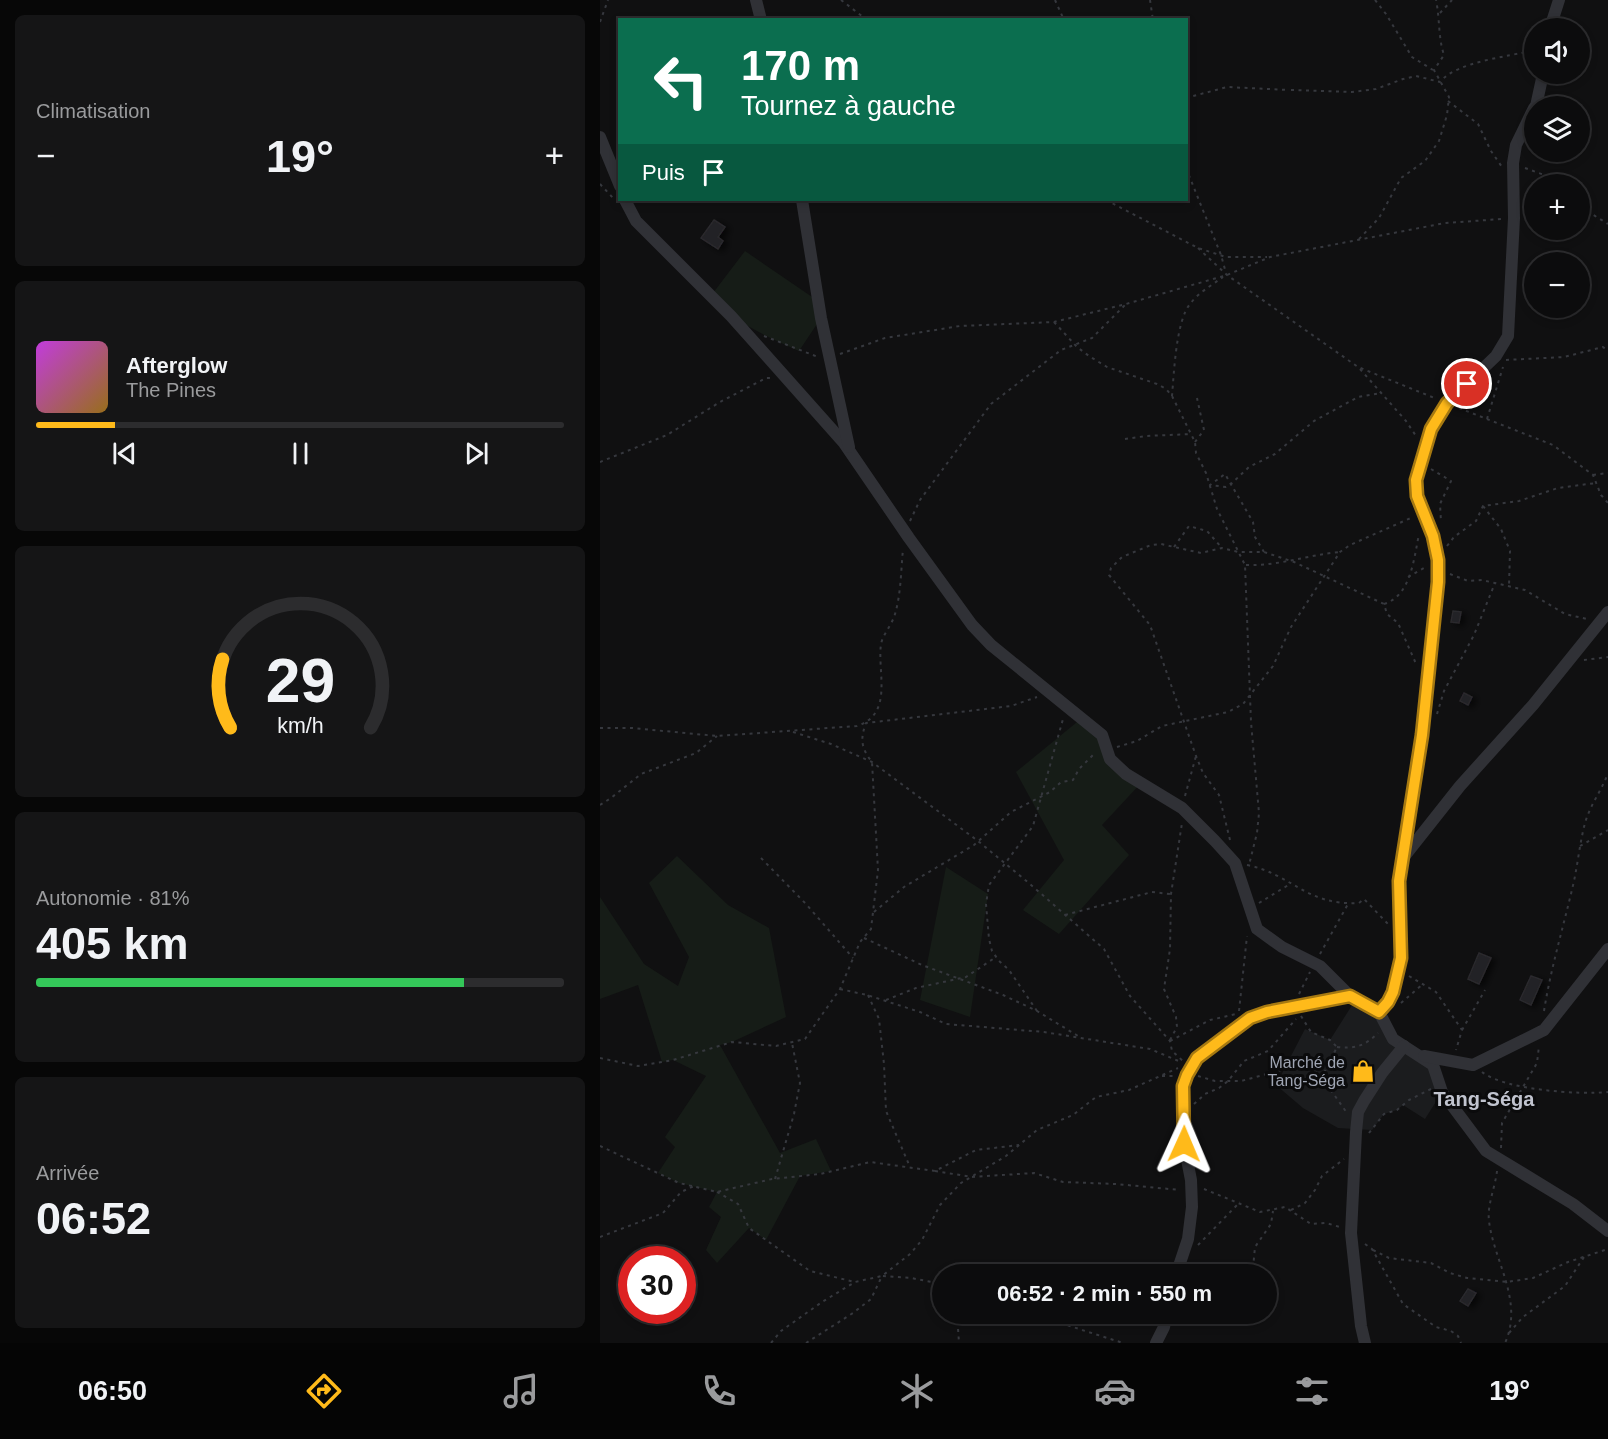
<!DOCTYPE html>
<html lang="fr">
<meta charset="utf-8">
<style>
body{margin:0;font-family:Helvetica,sans-serif;background:#151516;color:#f1f3f6;height:100vh;display:flex;flex-direction:column;font-size:22px;white-space:nowrap}
*{box-sizing:border-box;margin:0}
p{font-size:20px;color:#9a9b9d}
.icon{flex:none;width:33px;height:33px;fill:none;stroke:currentColor;stroke-width:2;stroke-linecap:round;stroke-linejoin:round}
.map{position:relative;flex:1;overflow:hidden}
.panel{display:flex;flex-direction:column;gap:15px;padding:15px;background:#070707;width:600px}
.panel>*{flex:none}
.banner{position:absolute;left:18px;top:18px;width:570px;height:183px;border-radius:0px;box-shadow:0 3px 9px #0003,0 0 0 2px #2c2c2e;background:#0b6e4f;color:#fff;overflow:hidden}
.fabs{position:absolute;left:924px;top:18px;display:grid;gap:12px}
.fabs a{display:grid;place-items:center;width:66px;height:66px;border-radius:50%;background:#0c0c0d;box-shadow:0 3px 9px #0003,0 0 0 2px #2c2c2e;font-size:30px}
.speed{position:absolute;left:18px;top:1246px;display:flex;gap:12px;font-size:30px;font-weight:700;text-align:center}
.speed>*{display:grid;place-content:center;width:78px;height:78px;border-radius:50%;background:#0c0c0d;box-shadow:0 3px 9px #0003,0 0 0 2px #2c2c2e;line-height:1}
.speed .limit{border:9px solid #d22;background:#fff;color:#111}
.pin{position:absolute;display:grid;place-items:center;width:51px;height:51px;color:#fff;margin:-26px;border:3px solid #fff;border-radius:50%;box-shadow:0 2px 6px #0007}
.me{position:absolute;width:66px;margin:-33px;rotate:1deg;stroke-linejoin:round;filter:drop-shadow(0 0 4px #0008)}
.turn{display:flex;align-items:center;gap:21px;height:126px;padding:0 24px;font-size:27px}
.turn .icon{width:78px;height:78px;stroke-width:2.5}
.turn b{display:block;font-size:42px;line-height:51px}
.then{display:flex;align-items:center;height:57px;padding:0 24px;background:#0003;gap:12px;font-size:22px}
.big{font-size:45px;font-weight:700;line-height:1.1}
.panel .widget{flex:1;display:flex;flex-direction:column;justify-content:center;gap:9px;min-width:0;padding:0 21px;border-radius:9px;background:#151516}
.panel .dial{align-items:center;gap:0}
.dial svg{height:156px;overflow:visible;fill:none;stroke:#2c2c2e;stroke-width:7;stroke-linecap:round;text-anchor:middle}
.dial text{fill:#f1f3f6;stroke:none}
.song{display:flex;align-items:center;gap:18px}
.cover{width:72px;height:72px;border-radius:9px;background:linear-gradient(135deg,hsl(290 70% 55%),hsl(40 70% 35%))}
.played{height:6px;border-radius:3px;background:linear-gradient(90deg,#ffba1a 15%,#2c2c2e 15%)}
.keys{display:flex;justify-content:space-around;direction:ltr}
.heat{display:flex;justify-content:space-between;align-items:center;font-size:33px;direction:ltr}
.charge{height:9px;border-radius:4px;background:linear-gradient(90deg,#34c759 81%,#2c2c2e 0)}
.trip{position:absolute;left:332px;top:1264px;width:345px;height:60px;border-radius:30px;background:#0c0c0d;box-shadow:0 3px 9px #0003,0 0 0 2px #2c2c2e;font-weight:700;line-height:60px;text-align:center}
.dock{display:flex;height:96px;justify-content:space-around;align-items:center;background:#050505;color:#9a9b9d}
.dock .icon{width:42px;height:42px}
.dock .active{color:#ffba1a}
.dock b{font-size:27px;color:#f1f3f6}
main{display:flex;flex:1;min-height:0}
.map>svg:first-child{display:block}
.built{fill:#1b1c1e}
.green{fill:#161c17}
.building{fill:#232225;stroke:#2a292d;stroke-width:1.5;filter:url(#shadow)}
.lines{fill:none;stroke-linecap:round;stroke-linejoin:round}
.path{stroke:#36383e;stroke-width:2;stroke-dasharray:3 4.5;stroke-linecap:butt}
.minor{stroke:#303136;stroke-width:12}
.route-casing{stroke:#a67911;stroke-width:15}
.route{stroke:#ffba1a;stroke-width:10}
.labels{text-anchor:middle;dominant-baseline:central;stroke-width:6;stroke-linejoin:round;paint-order:stroke}
.poi-label{font-size:16px;fill:#9fa5b3;stroke:#0b0b0c;text-anchor:end}
.quarter-label{font-size:20px;font-weight:bold;fill:#c1c4cf;stroke:#0b0b0c}
</style>
<main>
<section class="panel">
<div class="widget"><p>Climatisation</p>
<div class="heat"><a>−</a><b class="big">19°</b><a>+</a></div>
</div>
<div class="widget">
<div class="song"><i class="cover"></i><div><b>Afterglow</b><p>The Pines</p></div></div>
<div class="played"></div>
<div class="keys"><svg class="icon" aria-label="previous" viewBox="0 0 24 24"><path d="M18 5L8 12l10 7zM5 5v14"/></svg><svg class="icon" aria-label="pause" viewBox="0 0 24 24"><path d="M8 5v14M16 5v14"/></svg><svg class="icon" aria-label="next" viewBox="0 0 24 24"><path d="M6 5l10 7-10 7zM19 5v14"/></svg></div>
</div>
<div class="widget dial"><svg viewBox="0 0 100 80">
<path d="M14 69A42 42 0 1 1 86 69"/>
<path d="M14 69A42 42 0 0 1 10 34" stroke="#ffba1a"/>
<text x="50" y="56" font-size="32" font-weight="700">29</text>
<text x="50" y="72" font-size="11">km/h</text>
</svg></div>
<div class="widget"><p>Autonomie · 81%</p><b class="big">405 km</b><div class="charge"></div></div>
<div class="widget"><p>Arrivée</p><b class="big">06:52</b></div>
</section>
<div class="map">
<svg width="1008" height="1343" viewBox="0 0 1008 1343">
<defs>
<filter id="shadow"><feDropShadow dx="4.5" dy="2.5" stdDeviation="3" flood-color="#0009"/></filter>
</defs>
<rect width="100%" height="100%" fill="#101011"/>
<!-- built -->
<path class="built" d="M756 999 779 1012 793 1039 833 1065 842 1092 825 1119 803 1105 797 1110 784 1114 772 1130 738 1128 703 1108 676 1085 705 1029 730 1040Z"/>
<!-- green -->
<g class="green">
<path d="M145 251 218 301 221 318 199 351C163 335 139 324 110 297Z"/>
<path d="M482 718 502 735 510 759 541 783 502 825 529 855 459 934 423 910 464 860 416 772Z"/>
<path d="M77 856 128 905 169 928 186 1017 132 1042 120 1045 180 1153 216 1139 231 1171 200 1176 166 1240 149 1228 117 1263 106 1250 121 1217 109 1207 117 1192 79 1183 58 1173 75 1147 65 1137 106 1076 73 1060 62 1062 38 985 0 999V897L44 964 78 986 89 957 49 883Z"/>
<path d="M346 867 388 894 370 1017 320 1000Z"/>
</g>
<!-- building -->
<g class="building">
<path d="M114 220 125 227 118 237 123 241 118 249 101 238Z"/>
<path d="M853 611 861 612 859 623 851 622Z"/>
<path d="M864 693 872 697 868 705 860 701Z"/>
<path d="M879 953 891 958 879 984 868 979Z"/>
<path d="M931 976 942 980 931 1005 920 1000Z"/>
<path d="M868 1289 876 1293 868 1306 860 1301Z"/>
</g>
<g class="lines">
<!-- path -->
<g class="path">
<path d="M241 0 267 20"/>
<path d="M455 0 464 20"/>
<path d="M550 0 553 20"/>
<path d="M775 0 786 14 812 57 833 70"/>
<path d="M840 13 852 0"/>
<path d="M0 22 8 0"/>
<path d="M691 90 752 92 776 89 803 79 816 76 840 82C857 61 909 57 934 50"/>
<path d="M586 98 627 87 689 90"/>
<path d="M848 101 878 124 891 151 902 167"/>
<path d="M586 168 621 255 626 273"/>
<path d="M925 168 947 176 956 184"/>
<path d="M0 184 13 198"/>
<path d="M506 200 598 248 626 257H667"/>
<path d="M980 210 987 211 1008 224"/>
<path d="M925 219H934"/>
<path d="M759 239 779 218 801 178 825 161 839 141 847 115 849 97 834 70 844 55C838 37 840 19 836 0"/>
<path d="M598 248 627 275 758 367 837 399"/>
<path d="M454 322 477 347 489 356 507 367 557 384 566 389 572 396 595 442 596 453 606 473 617 509 645 565 651 722 659 813 657 833 649 865"/>
<path d="M164 336 218 357"/>
<path d="M240 354 285 338 360 326 454 322 526 304 627 275 670 257 845 223 902 219"/>
<path d="M906 360 964 357 1003 347 1008 351"/>
<path d="M760 369 806 421 816 436"/>
<path d="M572 396C574 373 576 321 590 304 598 293 612 285 623 277"/>
<path d="M859 408 953 445 993 475 1001 495 1008 503"/>
<path d="M887 419 903 367"/>
<path d="M525 439 546 436 592 434"/>
<path d="M595 442 604 430 597 398"/>
<path d="M0 462 67 435 120 402 166 378H172"/>
<path d="M831 469 851 481 840 504 841 522"/>
<path d="M993 475 1008 473"/>
<path d="M883 506 901 529 910 551 909 586"/>
<path d="M310 521 320 500 391 404 461 350 492 338 526 304"/>
<path d="M847 546 854 537 876 521 883 506 919 501 958 488 996 483"/>
<path d="M574 547 589 526 607 531 622 548"/>
<path d="M664 552 655 537 653 522 625 474 610 485 626 487 631 484 632 483 649 467 675 454 714 421 758 397 782 393"/>
<path d="M646 565C680 566 707 555 740 552"/>
<path d="M850 574 868 581 882 580 925 590 965 614 987 619"/>
<path d="M808 577 824 568H827"/>
<path d="M784 604C811 596 814 558 819 534"/>
<path d="M984 660 1008 657"/>
<path d="M837 714 844 691 874 635 895 583"/>
<path d="M0 728H32L117 736 257 726C294 714 277 672 281 644 283 634 292 625 295 614 301 594 301 570 303 549"/>
<path d="M193 732 231 744 272 762 378 841 430 884 504 949 530 996 570 1041 572 1051 583 1061"/>
<path d="M517 747 537 741 562 726 628 712 643 704 673 666 691 627 740 552 750 545 813 517"/>
<path d="M585 796 596 756"/>
<path d="M0 805 11 798 41 774 96 753 117 736"/>
<path d="M630 840 619 795 603 773 596 756 550 625 509 575 511 568 522 557 551 545 561 544 601 553 622 548 638 552H664L694 562 784 604 787 614 798 623 817 666"/>
<path d="M980 846 1008 830"/>
<path d="M161 858 206 904 253 958"/>
<path d="M647 865C692 874 706 906 759 903L764 899 788 924"/>
<path d="M659 903 690 884"/>
<path d="M274 912 304 887 374 845 411 812 450 792 461 782 473 780 479 769 495 753"/>
<path d="M465 915 552 892 570 894"/>
<path d="M264 938 322 965 403 995 437 1011 478 1036"/>
<path d="M720 954 748 904"/>
<path d="M809 976 836 992 862 1030 856 1050"/>
<path d="M240 989 267 995 320 1012 346 1024 444 1032 481 1038 550 1049 581 1062"/>
<path d="M699 994 710 972"/>
<path d="M268 995 279 1019 284 1064 286 1111 310 1167"/>
<path d="M286 1000 316 988 366 977 396 957"/>
<path d="M801 1003 823 984"/>
<path d="M437 1011 409 970 399 961 392 951 389 939 386 904 389 885 433 826 463 719"/>
<path d="M639 1011 647 936"/>
<path d="M944 1011C951 967 964 925 974 881 978 862 980 842 985 823 990 805 1002 790 1008 773"/>
<path d="M701 1016 711 1032 730 1040 737 1047 723 1075 728 1086 747 1113"/>
<path d="M862 1030 885 990"/>
<path d="M570 1040 577 1027 576 1017 564 989 570 949 571 894 582 823"/>
<path d="M570 1041 610 1020 636 1014"/>
<path d="M737 1047C755 1049 765 1046 778 1033"/>
<path d="M0 1058 38 1066 73 1060 132 1042 176 1046 205 1039 240 989 260 942 271 929 278 870 272 762C261 748 260 739 266 723L411 706 437 697"/>
<path d="M882 1072C905 1090 979 1095 1008 1092"/>
<path d="M562 1076H575"/>
<path d="M598 1076 615 1081H641L700 1065 723 1075"/>
<path d="M594 1104 605 1094 619 1088 628 1081 644 1061 668 1051 696 1019"/>
<path d="M769 1133 784 1114 797 1110 809 1100 831 1089"/>
<path d="M0 1146 79 1183 117 1192 172 1179 220 1174 270 1162 335 1171 376 1150 419 1145"/>
<path d="M901 1148 902 1123 937 1063 939 1046"/>
<path d="M335 1171 372 1177 434 1173 463 1182 516 1184 580 1190"/>
<path d="M897 1171C895 1188 887 1205 889 1221 894 1262 924 1301 905 1343"/>
<path d="M175 1179 194 1114 200 1083 192 1043"/>
<path d="M604 1189 660 1212 685 1207 711 1224 726 1223 740 1227"/>
<path d="M117 1192 138 1204 149 1228 210 1271 255 1282"/>
<path d="M691 1210 705 1203 715 1190 722 1176 744 1159"/>
<path d="M0 1237 63 1213 81 1192 94 1186"/>
<path d="M765 1244 772 1249 803 1304 836 1327 851 1331 858 1336 861 1343"/>
<path d="M598 1245 640 1202"/>
<path d="M773 1250 789 1258 831 1263 850 1273 867 1278 907 1282 933 1278 968 1262 1008 1249"/>
<path d="M653 1268 655 1247 671 1224 673 1211"/>
<path d="M357 1314 359 1343"/>
<path d="M432 1314 523 1343"/>
<path d="M909 1333 923 1317 965 1286 984 1257"/>
<path d="M171 1343 181 1331 222 1302 255 1282 282 1276 310 1254 322 1240 340 1205 361 1183 406 1156 437 1130 473 1115 496 1097 529 1090 578 1068"/>
<path d="M206 1343 253 1313 271 1299 282 1276 311 1278 342 1284"/>
</g>
<!-- minor -->
<g class="minor">
<path d="M156 0 161 20"/>
<path d="M950 28 959 0"/>
<path d="M936 106 943 74"/>
<path d="M0 137 20 186"/>
<path d="M25 200 36 221 131 316 244 443 309 538 372 625 391 645 502 735 510 759 526 774 582 808 615 841 635 863 657 929 682 947 720 966 750 996 779 1012 793 1039 833 1065 842 1092 886 1151 973 1204 1008 1231"/>
<path d="M202 200 221 318 249 447"/>
<path d="M803 858 860 786 933 705 1008 612"/>
<path d="M779 1012 788 1002 793 992 801 958 799 881 822 735 838 582V560L833 536 817 496 816 480 831 429 847 403 896 356 908 336 914 218 913 163 916 145 934 108"/>
<path d="M824 1056 873 1065 944 1030 1008 949"/>
<path d="M576 1275 588 1239 592 1207 591 1180 584 1144 583 1086 587 1075 597 1058 650 1018 667 1012 750 996"/>
<path d="M556 1343 564 1327 567 1314"/>
<path d="M765 1343 761 1326 751 1233 756 1132 758 1112 764 1101 782 1073 804 1046"/>
</g>
</g>
<g class="lines">
<!-- route casing -->
<g class="route-casing">
<path id="route" d="M584 1144 583 1086 587 1075 597 1058 650 1018 667 1012 750 996 779 1012 788 1002 793 992 801 958 799 881 822 735 838 582V560L833 536 817 496 816 480 831 429 847 403 867 384"/>
</g>
<!-- route -->
<use href="#route" class="route"/>
</g>
<!-- icons -->
<defs>
<g id="shop-bare" transform="scale(1.8)"><path d="M-5-2.5h2.3a2.7 3.5 0 0 1 5.4 0H5L5.5 6h-11ZM-1.5-2.5h3a1.5 2.3 0 0 0-3 0Z" fill="#ffba1a" stroke="#0b0b0c" stroke-width="2.5" paint-order="stroke"/></g>
</defs>
<g fill-rule="evenodd">
<use href="#shop-bare" x="763" y="1071"/>
</g>
<g class="labels">
<!-- poi labels -->
<g class="poi-label">
<text x="745" y="1062">Marché de<tspan x="745" dy="18">Tang-Séga</tspan></text>
</g>
<!-- quarter labels -->
<g class="quarter-label">
<text x="884" y="1099">Tang-Séga</text>
</g>
</g>
</svg>
<div class="fabs">
<a><svg class="icon" aria-label="sound" viewBox="0 0 24 24"><path d="M4 9h4l5-4v14l-5-4H4zM17 9q2 3 0 6"/></svg></a>
<a><svg class="icon" aria-label="layers" viewBox="0 0 24 24"><path d="M12 4l9 5-9 5-9-5zM3 14l9 5 9-5"/></svg></a>
<a>+</a>
<a>−</a>
</div>
<div class="speed"><div class="limit">30</div></div>
<div class="pin" style="left:867px;top:384px;background:#d93025"><svg class="icon" aria-label="arrive" viewBox="0 0 24 24"><path d="M6 21V4h12l-3 4 3 4H6"/></svg></div>
<svg class="me" style="left:584px;top:1144px" viewBox="-20 -20 40 40"><path d="M0-17L14 15 0 8-14 15z" fill="#ffba1a" stroke="#fff" stroke-width="4"/></svg>
<div class="trip">06:52 · 2 min · 550 m</div>
<div class="banner">
<div class="turn"><svg class="icon" aria-label="left" viewBox="0 0 24 24"><path d="M17 20v-9H6M10 6l-5 5 5 5"/></svg><div><b>170 m</b>Tournez à gauche</div></div>
<div class="then">Puis<svg class="icon" aria-label="arrive" viewBox="0 0 24 24"><path d="M6 21V4h12l-3 4 3 4H6"/></svg></div>
</div>
</div>
</main>
<nav class="dock">
<b>06:50</b>
<svg class="icon active" aria-label="directions" viewBox="0 0 24 24"><path d="M12 3l9 9-9 9-9-9zM9 14v-3h6M13 9l2 2-2 2"/></svg>
<svg class="icon" aria-label="music" viewBox="0 0 24 24"><path d="M9 18V5l10-2v13"/><circle cx="6" cy="18" r="3"/><circle cx="16" cy="16" r="3"/></svg>
<svg class="icon" aria-label="phone" viewBox="0 0 24 24"><path d="M5 4h4l2 5-3 2q2 4 5 5l2-3 5 2v4C11 20 4 13 5 4z"/></svg>
<svg class="icon" aria-label="climate" viewBox="0 0 24 24"><path d="M12 3v18M4 7l16 10M4 17L20 7"/></svg>
<svg class="icon" aria-label="car" viewBox="0 0 24 24"><path d="M5 17H2v-5l4-1 3-4h7l3 4 3 1v5h-3M9 17h6M6 11h13"/><circle cx="7" cy="17" r="2"/><circle cx="17" cy="17" r="2"/></svg>
<svg class="icon" aria-label="filters" viewBox="0 0 24 24"><path d="M4 7h16M4 17h16"/><circle cx="9" cy="7" r="2"/><circle cx="15" cy="17" r="2"/></svg>
<b>19°</b>
</nav>
